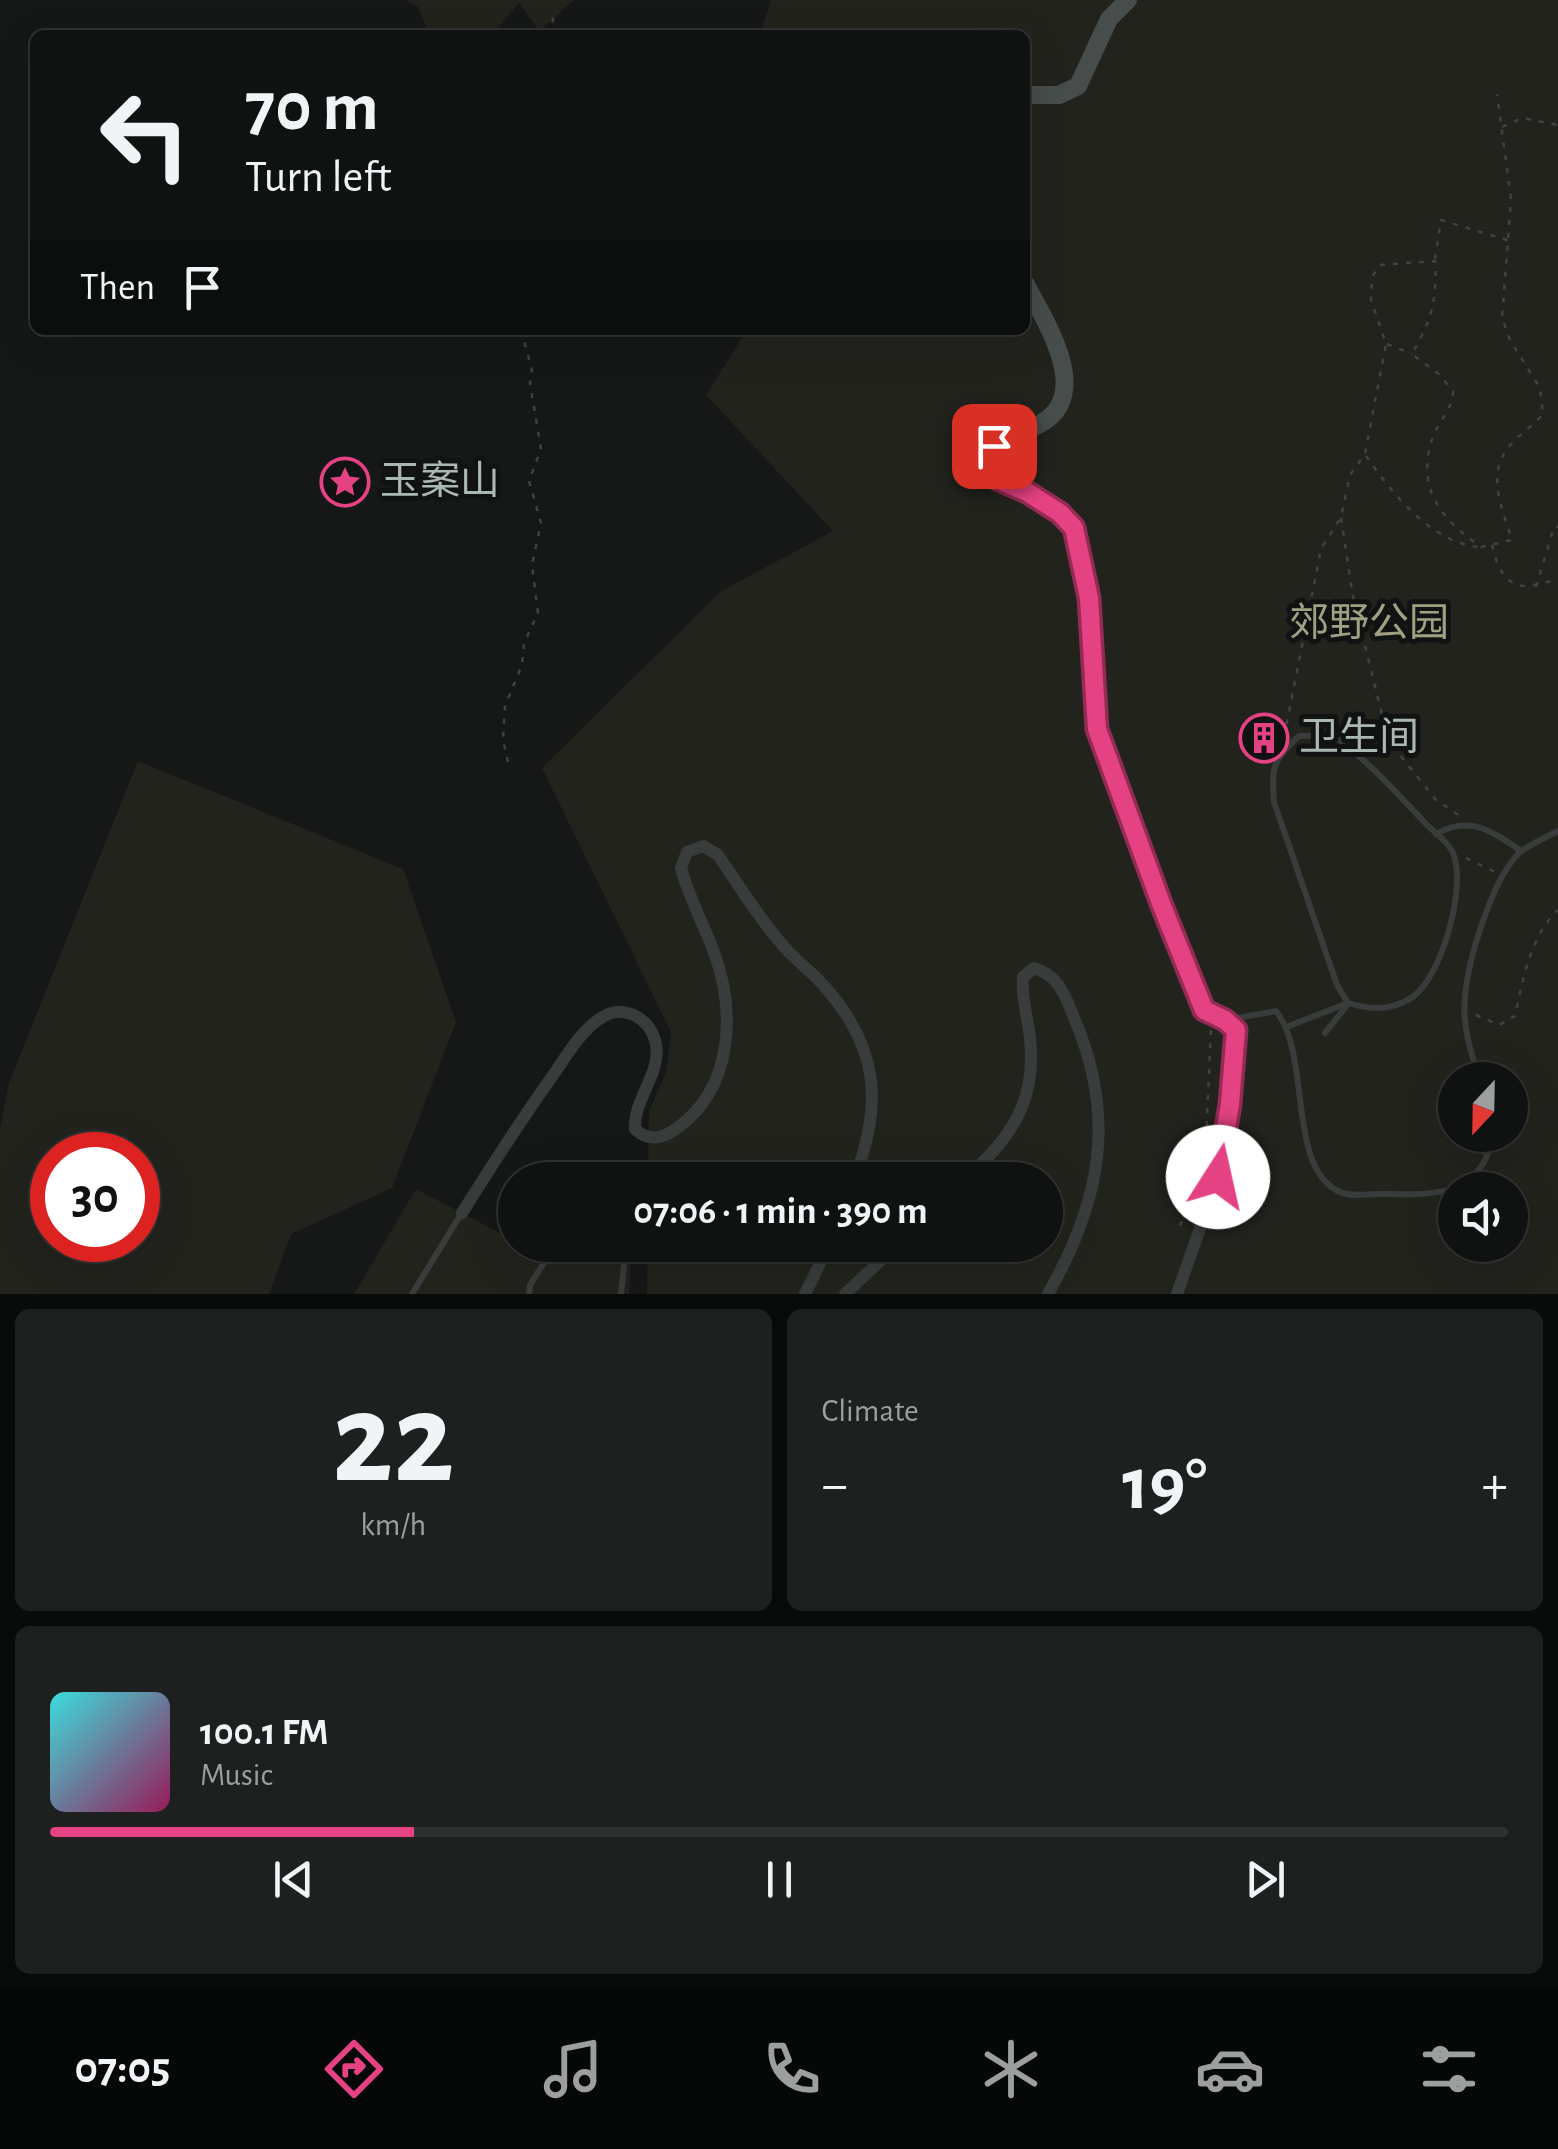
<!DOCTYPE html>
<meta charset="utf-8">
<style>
body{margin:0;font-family:"Alegreya Sans","Noto Sans SC",sans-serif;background:#1e2020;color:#f1f3f6;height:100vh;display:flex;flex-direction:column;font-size:38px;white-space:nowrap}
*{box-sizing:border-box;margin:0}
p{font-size:32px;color:#9c9e9f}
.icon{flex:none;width:55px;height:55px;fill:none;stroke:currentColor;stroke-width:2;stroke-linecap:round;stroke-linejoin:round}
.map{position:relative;height:1294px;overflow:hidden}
.side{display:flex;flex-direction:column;gap:15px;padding:15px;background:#090a0a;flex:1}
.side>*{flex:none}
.guide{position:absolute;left:30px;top:30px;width:1000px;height:305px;border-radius:15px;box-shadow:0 10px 40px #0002,0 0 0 2px #303232;background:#101212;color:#f1f3f6;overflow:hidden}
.needle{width:65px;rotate:202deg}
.buttons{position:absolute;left:1438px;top:1062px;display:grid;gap:20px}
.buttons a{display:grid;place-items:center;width:90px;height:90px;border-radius:50%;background:#101212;box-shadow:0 10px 40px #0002,0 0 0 2px #303232;font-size:50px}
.speed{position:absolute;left:30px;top:1132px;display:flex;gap:20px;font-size:50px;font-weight:700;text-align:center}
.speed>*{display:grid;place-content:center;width:130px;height:130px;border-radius:50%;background:#101212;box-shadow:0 10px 40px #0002,0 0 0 2px #303232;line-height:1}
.speed .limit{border:15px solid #d22;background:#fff;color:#111}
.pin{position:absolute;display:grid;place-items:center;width:85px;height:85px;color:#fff;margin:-42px;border-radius:20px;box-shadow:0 5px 15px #0006}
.me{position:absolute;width:110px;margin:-55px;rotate:10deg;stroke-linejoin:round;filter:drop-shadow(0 0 8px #0008)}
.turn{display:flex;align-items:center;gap:35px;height:210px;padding:0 50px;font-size:45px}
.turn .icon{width:130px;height:130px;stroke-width:2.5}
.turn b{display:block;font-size:70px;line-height:85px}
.then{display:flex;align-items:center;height:95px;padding:0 50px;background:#0003;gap:20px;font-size:38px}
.big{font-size:75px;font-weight:700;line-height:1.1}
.side .card{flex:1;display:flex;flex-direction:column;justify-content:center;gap:15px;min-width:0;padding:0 35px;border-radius:15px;background:#1e2020}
.side .dial{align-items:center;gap:0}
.dial b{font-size:130px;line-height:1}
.song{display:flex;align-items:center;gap:30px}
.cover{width:120px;height:120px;border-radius:15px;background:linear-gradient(135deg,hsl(180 70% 55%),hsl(330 70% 35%))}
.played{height:10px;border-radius:5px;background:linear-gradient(90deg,#e44282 25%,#303232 25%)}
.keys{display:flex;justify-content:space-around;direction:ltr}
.heat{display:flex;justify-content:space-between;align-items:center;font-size:55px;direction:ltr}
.side .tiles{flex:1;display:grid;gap:15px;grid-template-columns:1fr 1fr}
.card:last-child{grid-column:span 2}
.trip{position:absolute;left:498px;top:1162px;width:565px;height:100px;border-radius:50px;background:#101212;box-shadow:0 10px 40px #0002,0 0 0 2px #303232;font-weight:700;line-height:100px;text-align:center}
.dock{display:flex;height:160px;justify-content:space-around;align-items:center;background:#060707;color:#9c9e9f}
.dock .icon{width:70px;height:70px}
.dock .on{color:#e44282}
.dock b{font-size:45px;color:#f1f3f6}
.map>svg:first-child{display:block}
.green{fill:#22231d;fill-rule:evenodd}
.building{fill:#272929;stroke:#313434;stroke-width:2.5}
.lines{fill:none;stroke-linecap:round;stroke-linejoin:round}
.path{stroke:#3e4442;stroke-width:2.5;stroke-dasharray:5 8;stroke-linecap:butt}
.lane{stroke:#383d3c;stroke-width:6}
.street{stroke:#383d3c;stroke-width:12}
.secondary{stroke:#464d4b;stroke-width:18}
.route-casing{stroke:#942b54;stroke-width:25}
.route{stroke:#e44282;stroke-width:18}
.labels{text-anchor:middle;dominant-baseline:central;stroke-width:10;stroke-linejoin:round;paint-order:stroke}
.poi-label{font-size:40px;fill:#aab7b2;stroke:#111313;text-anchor:start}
.park-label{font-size:40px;fill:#a0a182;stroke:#111313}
</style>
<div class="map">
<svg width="1558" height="1294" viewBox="0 0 1558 1294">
<rect width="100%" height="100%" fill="#161818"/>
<!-- green -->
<g class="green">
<path d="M406 0H574L539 31 519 3 492 35H430L418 7Z"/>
<path d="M771 0H1558V1294H647L648 1245H1045V1180H648L649 1111 666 1073 671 1032 542 768 720 592 833 531 706 395 747 330H1025V35H760ZM1455 1080H1510V1135H1455ZM1455 1190H1510V1245H1455Z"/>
<path d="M138 761 403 869 456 1022 392 1188 291 1234 269 1294H0V1129L9 1083ZM138 1155V1240H52V1155Z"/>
<path d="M416 1189 515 1241V1245H523L537 1252 542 1245H632L629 1294H354Z"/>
</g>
<!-- building -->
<path class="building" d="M1263 719 1278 725 1266 756 1251 750Z"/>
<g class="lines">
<!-- path -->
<g class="path">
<path d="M549 35 554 16"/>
<path d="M1502 127 1522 118 1558 125"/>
<path d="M1435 259 1441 220 1510 241"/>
<path d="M1387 344 1412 354"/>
<path d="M1366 456C1392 493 1432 544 1480 547"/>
<path d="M1341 518 1353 597 1386 731 1399 754 1436 800 1460 816"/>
<path d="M1492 545C1496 562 1503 586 1526 586 1537 586 1547 580 1558 581"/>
<path d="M1536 587 1554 527H1558"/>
<path d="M1284 737 1321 549 1341 517 1350 475 1365 454 1386 344 1371 300 1372 277 1380 265 1435 261C1437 301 1432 319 1412 354L1440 375 1453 392C1452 410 1441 418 1434 434 1414 487 1440 518 1481 547L1512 540C1503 511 1486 475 1508 448 1517 436 1533 426 1543 414L1540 388 1510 340 1502 318 1511 199 1497 94"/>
<path d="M508 762 503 740 505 706 522 665 524 643 538 613 532 565 541 523 529 481 541 449 530 383 532 370 521 330"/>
<path d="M1466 858 1495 872"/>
<path d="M1476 1015 1499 1025 1515 1016C1523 979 1530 937 1558 910"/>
<path d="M1180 1226 1196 1182 1206 1141 1211 1029"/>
</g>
<!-- lane -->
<g class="lane">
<path d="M1333 735C1368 761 1397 793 1427 825 1435 832 1449 843 1453 853 1467 886 1442 975 1414 996 1393 1011 1371 1010 1348 1003L1337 985 1274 802C1271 767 1273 760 1299 736Z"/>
<path d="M1436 834C1469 815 1493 831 1521 851"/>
<path d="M1226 1020 1276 1011C1312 1056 1286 1168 1340 1192 1351 1197 1366 1194 1378 1194 1402 1194 1432 1196 1455 1188 1476 1181 1491 1156 1492 1135"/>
<path d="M1289 1026 1348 1003"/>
<path d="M1325 1033 1348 1004"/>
<path d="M1480 1080C1471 1053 1462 1026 1465 997 1468 959 1492 881 1518 854 1529 844 1545 838 1558 831"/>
<path d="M595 1180 606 1170 625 1180"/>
<path d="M412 1294 461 1214"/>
<path d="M529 1294 530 1285 555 1245"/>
<path d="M621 1294 626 1245"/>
</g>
<!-- street -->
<g class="street">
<path d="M964 1180C1010 1140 1037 1101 1030 1039 1028 1017 1021 999 1023 977L1034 968C1060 976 1065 996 1075 1020 1117 1120 1100 1202 1048 1294"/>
<path d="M462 1213C492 1165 523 1117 556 1071 568 1053 582 1030 601 1018 622 1003 648 1017 655 1040 664 1071 633 1099 635 1129 649 1142 662 1139 676 1129 735 1087 736 1008 712 947 702 921 688 895 681 868L687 852 703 846 718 855C739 886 761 921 786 949 798 962 813 973 825 987 879 1048 883 1105 854 1180"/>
<path d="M805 1294 829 1245"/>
<path d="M845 1294 897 1245"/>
<path d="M1177 1294 1218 1177 1230 1104 1236 1031 1225 1020"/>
</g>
<!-- secondary -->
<g class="secondary">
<path d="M1025 95H1059L1078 86 1109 19 1128 0"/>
<path d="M1025 283C1046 323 1099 402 1031 428 1001 439 996 431 989 467L999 480 1027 492 1060 513 1074 528 1089 598 1097 729 1203 1009 1225 1020"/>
</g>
</g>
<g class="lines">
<!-- route casing -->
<g class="route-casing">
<path id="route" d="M994 446 990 467 999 480 1027 492 1060 513 1074 528 1089 598 1097 729 1162 906 1204 1010 1225 1020 1236 1030 1230 1104 1218 1177"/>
</g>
<!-- route -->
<use href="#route" class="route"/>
</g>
<!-- icons -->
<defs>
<g id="sight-ring" transform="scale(2.5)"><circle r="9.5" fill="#111313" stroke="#e44282" stroke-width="1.5"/><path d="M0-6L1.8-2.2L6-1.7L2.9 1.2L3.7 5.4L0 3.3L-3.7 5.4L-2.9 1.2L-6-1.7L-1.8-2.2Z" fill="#e44282"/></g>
<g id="building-ring" transform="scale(2.5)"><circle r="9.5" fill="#111313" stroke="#e44282" stroke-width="1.5"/><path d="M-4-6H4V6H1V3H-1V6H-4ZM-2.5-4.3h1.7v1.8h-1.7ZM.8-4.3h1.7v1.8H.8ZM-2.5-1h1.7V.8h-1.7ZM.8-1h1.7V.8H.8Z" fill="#e44282"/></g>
</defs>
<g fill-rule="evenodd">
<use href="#sight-ring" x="345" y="482"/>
<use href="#building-ring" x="1264" y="738"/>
</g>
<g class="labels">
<!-- poi labels -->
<g class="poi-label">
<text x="380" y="482">玉案山</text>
<text x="1299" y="738">卫生间</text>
</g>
<!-- park labels -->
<g class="park-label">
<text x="1369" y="624">郊野公园</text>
</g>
</g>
</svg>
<div class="buttons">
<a><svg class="needle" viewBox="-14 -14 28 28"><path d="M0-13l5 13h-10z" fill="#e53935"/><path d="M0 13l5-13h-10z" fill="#9c9e9f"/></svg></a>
<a><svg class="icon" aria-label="sound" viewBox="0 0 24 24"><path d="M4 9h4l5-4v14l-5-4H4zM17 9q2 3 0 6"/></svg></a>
</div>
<div class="speed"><div class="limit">30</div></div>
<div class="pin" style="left:994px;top:446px;background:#d93025"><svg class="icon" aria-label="arrive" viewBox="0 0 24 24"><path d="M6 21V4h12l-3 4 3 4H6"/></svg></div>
<svg class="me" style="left:1218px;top:1177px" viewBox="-20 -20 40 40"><circle r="19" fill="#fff"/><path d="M0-13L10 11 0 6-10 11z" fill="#e44282"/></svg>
<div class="trip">07:06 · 1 min · 390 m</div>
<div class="guide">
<div class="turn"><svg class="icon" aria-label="left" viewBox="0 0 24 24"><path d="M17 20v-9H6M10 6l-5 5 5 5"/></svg><div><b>70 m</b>Turn left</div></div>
<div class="then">Then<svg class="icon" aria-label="arrive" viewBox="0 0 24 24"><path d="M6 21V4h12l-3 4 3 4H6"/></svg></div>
</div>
</div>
<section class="side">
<div class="tiles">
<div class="card dial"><b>22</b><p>km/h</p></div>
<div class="card"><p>Climate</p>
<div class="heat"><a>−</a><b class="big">19°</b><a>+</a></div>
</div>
<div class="card">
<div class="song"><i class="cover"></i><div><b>100.1 FM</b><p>Music</p></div></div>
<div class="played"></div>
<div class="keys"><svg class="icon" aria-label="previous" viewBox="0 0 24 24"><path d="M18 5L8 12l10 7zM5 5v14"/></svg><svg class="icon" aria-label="pause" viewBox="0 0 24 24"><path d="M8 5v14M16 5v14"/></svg><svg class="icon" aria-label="next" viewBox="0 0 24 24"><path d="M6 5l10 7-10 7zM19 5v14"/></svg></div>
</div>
</div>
</section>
<nav class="dock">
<b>07:05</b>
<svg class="icon on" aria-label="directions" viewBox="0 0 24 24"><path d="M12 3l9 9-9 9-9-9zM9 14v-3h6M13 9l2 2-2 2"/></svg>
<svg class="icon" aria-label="music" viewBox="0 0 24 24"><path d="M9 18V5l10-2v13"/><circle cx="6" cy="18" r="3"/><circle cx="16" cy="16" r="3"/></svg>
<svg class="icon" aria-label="phone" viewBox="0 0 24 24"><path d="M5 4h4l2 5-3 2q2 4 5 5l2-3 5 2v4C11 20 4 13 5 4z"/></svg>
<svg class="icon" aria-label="climate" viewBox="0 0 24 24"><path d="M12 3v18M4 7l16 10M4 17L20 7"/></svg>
<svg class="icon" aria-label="car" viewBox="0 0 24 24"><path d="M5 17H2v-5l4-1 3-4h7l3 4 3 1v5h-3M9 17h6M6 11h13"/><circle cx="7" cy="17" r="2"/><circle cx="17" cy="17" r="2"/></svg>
<svg class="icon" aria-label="filters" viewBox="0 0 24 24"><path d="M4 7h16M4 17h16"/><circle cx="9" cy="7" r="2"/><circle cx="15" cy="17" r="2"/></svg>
</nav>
